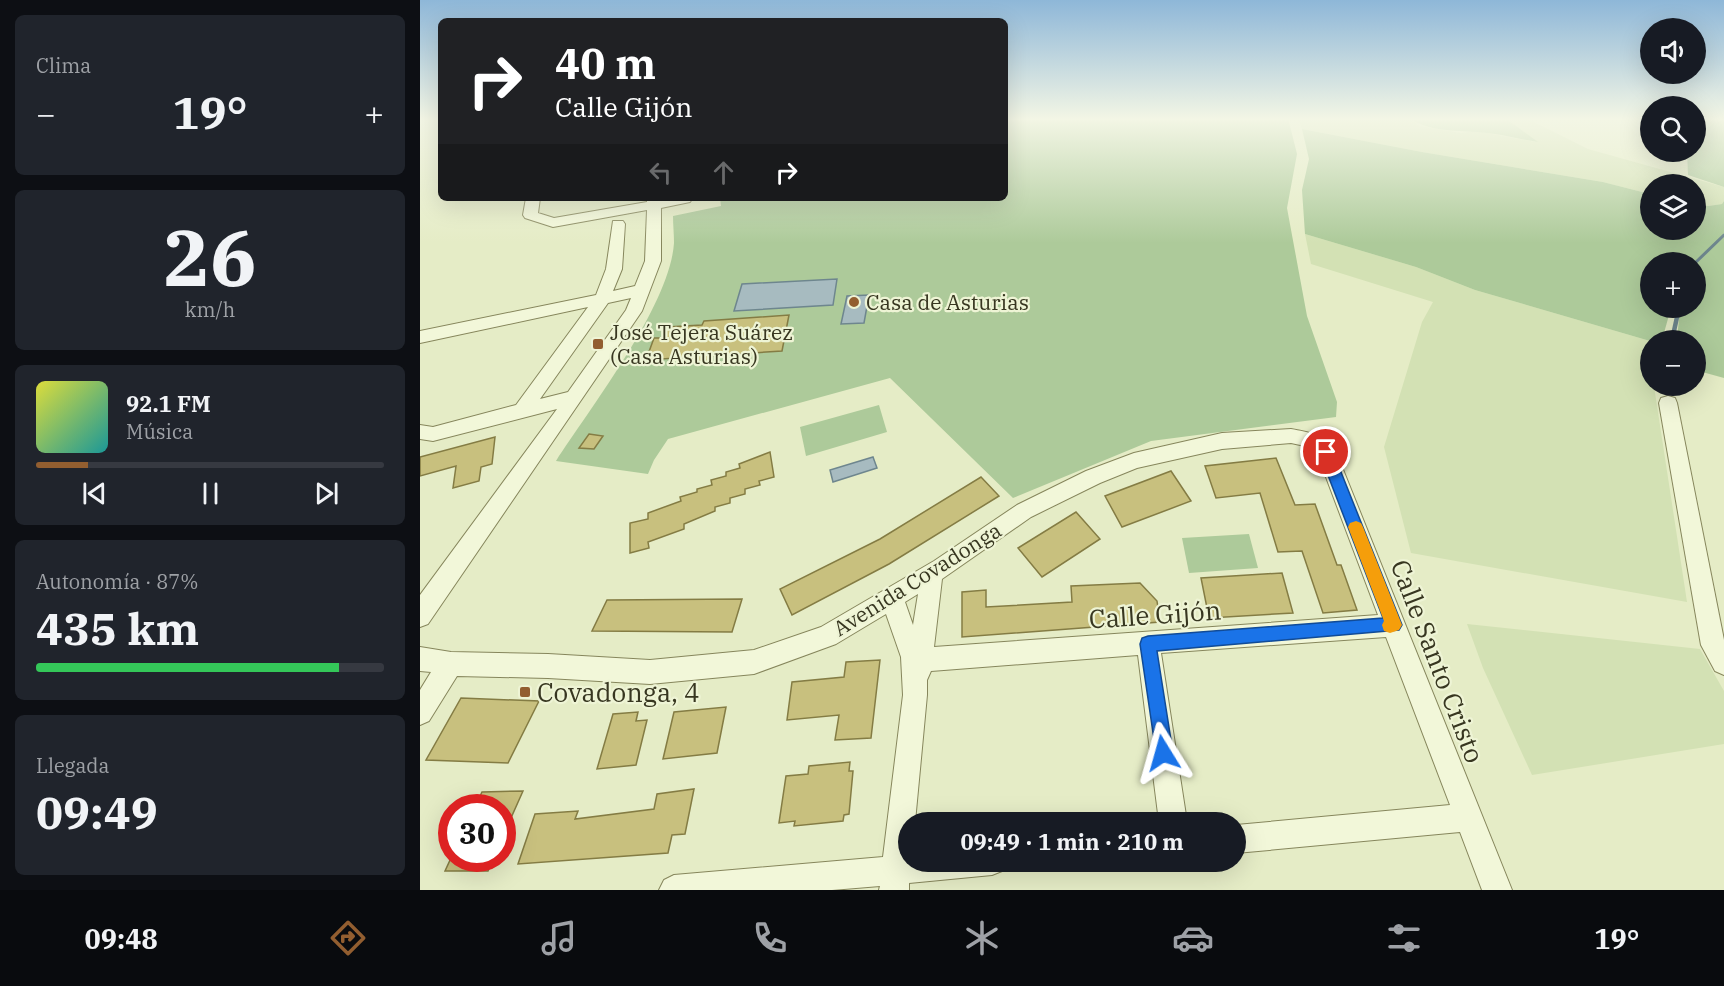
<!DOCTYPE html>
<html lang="es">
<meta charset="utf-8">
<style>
body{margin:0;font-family:"IBM Plex Serif",serif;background:#20242c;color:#f1f3f6;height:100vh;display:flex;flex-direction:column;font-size:22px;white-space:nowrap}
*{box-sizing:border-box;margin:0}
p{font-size:20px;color:#9ea1a6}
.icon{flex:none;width:33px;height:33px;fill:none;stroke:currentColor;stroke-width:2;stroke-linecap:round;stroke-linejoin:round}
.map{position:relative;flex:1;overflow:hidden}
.details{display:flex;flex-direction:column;gap:15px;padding:15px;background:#0d0f14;width:420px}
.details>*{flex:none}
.guide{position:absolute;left:18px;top:18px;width:570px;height:183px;border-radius:9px;box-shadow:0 6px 24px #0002;background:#202124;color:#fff;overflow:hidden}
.tools{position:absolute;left:1220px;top:18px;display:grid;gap:12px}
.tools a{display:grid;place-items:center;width:66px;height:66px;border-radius:50%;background:#171b24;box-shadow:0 6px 24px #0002;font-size:30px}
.speed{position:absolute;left:18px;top:794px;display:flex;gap:12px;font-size:30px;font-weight:700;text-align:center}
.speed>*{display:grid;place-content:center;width:78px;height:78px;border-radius:50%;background:#171b24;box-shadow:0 6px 24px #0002;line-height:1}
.speed .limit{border:9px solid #d22;background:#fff;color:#111}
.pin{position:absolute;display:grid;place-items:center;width:51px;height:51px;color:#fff;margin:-26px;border:3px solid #fff;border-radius:50%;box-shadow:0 2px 6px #0007}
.me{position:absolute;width:66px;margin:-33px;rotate:352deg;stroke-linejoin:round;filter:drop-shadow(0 0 4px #0008)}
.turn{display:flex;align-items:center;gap:21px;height:126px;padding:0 18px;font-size:27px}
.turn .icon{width:78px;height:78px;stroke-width:2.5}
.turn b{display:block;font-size:42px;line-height:51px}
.lanes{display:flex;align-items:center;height:57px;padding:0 18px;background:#0003;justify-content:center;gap:30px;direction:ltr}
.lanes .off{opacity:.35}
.big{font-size:45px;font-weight:800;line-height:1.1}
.details .tile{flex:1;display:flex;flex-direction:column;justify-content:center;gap:9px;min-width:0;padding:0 21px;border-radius:9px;background:#20242c}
.details .dial{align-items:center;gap:0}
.dial b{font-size:78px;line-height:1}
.song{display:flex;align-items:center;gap:18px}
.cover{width:72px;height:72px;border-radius:9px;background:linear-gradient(135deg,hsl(60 70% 55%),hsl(180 70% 35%))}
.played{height:6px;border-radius:3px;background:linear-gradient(90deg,#925e30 15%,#363941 15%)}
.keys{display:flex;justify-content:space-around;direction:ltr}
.heat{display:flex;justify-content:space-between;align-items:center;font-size:33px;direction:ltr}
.charge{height:9px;border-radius:4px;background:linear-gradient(90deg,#34c759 87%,#363941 0)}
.trip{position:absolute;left:478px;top:812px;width:348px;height:60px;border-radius:30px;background:#171b24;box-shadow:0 6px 24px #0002;font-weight:800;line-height:60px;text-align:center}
.dock{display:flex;height:96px;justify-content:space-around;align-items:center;background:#090b0e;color:#9ea1a6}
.dock .icon{width:42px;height:42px}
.dock .active{color:#925e30}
.dock b{font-size:27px;color:#f1f3f6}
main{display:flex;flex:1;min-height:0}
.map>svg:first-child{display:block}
.farmland{fill:#d3e1b4}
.green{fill:#adca9a}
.water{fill:#a7bbc0;stroke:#6e868e;stroke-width:1.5}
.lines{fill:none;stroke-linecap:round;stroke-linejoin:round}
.stream-far1{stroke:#6e868e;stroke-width:3}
.stream{stroke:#6e868e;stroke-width:4.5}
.building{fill:#c8c07e;stroke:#847c44;stroke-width:1.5}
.minor-casing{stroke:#86865c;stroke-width:2}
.minor{fill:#f2f7d9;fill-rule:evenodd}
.route{fill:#1a73e8;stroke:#114b97;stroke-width:1.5}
.slow{fill:#f59e0b}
.poi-dot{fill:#925e30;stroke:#eef4d5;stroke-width:2}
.labels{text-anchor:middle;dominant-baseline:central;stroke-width:4.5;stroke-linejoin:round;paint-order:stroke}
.poi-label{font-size:21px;fill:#373620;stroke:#eef4d5;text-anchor:start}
.street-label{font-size:21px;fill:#373620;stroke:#eef4d5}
.near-street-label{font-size:26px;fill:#373620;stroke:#eef4d5}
.near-poi-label{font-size:26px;fill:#373620;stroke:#eef4d5;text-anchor:start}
</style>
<main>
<section class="details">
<div class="tile"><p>Clima</p>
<div class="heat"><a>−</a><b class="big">19°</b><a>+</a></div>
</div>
<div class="tile dial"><b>26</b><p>km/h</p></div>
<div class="tile">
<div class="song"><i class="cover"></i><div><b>92.1 FM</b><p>Música</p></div></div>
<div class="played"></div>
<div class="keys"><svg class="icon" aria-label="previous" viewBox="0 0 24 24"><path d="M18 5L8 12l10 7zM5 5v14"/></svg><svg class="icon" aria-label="pause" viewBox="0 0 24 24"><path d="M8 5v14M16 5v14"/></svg><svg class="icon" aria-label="next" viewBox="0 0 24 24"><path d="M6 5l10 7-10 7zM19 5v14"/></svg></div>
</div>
<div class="tile"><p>Autonomía · 87%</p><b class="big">435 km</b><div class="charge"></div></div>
<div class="tile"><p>Llegada</p><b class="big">09:49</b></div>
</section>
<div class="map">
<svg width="1304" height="890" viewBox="0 0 1304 890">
<rect width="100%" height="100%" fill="#e5ecc6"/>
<!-- farmland -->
<g class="farmland">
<path d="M878 118H989L999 126 1041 133 1056 131 1116 142 1085 118H1106L1168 149 1304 187V201L1302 204 1288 206 1275 203V184H1230V194L1183 182 1002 152 882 129Z"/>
<path d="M885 234 996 267 1055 290 1230 341V386H1234L1267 602 991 553 964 447 1002 322 1013 302 891 264Z"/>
<path d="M1047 624 1280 649 1304 691V744L1112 775 1063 668Z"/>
</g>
<!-- green -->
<g class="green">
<path d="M585 118H868L877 154 867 208 887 316 917 402 916 417 731 441 593 498 470 378 248 439 234 460 228 474 136 461C171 407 250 305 254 243 254 234 253 225 253 216L301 206 300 198H585Z"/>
<path d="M989 118H1085L1118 142C1098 139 1077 133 1057 132 1034 130 1009 132 989 118Z"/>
<path d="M1275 118H1304V187L1268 175 1267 152H1275Z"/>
<path d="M882 129 1002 152 1183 182 1230 194V230H1275V203L1288 206 1302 204 1304 201V378L1275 370V340H1257L1260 308H1275V262H1264L1265 258 1263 262H1230V308H1251L1242 340 1230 341 1055 290 996 267 885 234 882 190 889 159Z"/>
<path d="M459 405 467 432 386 456 380 427Z"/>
<path d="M829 534 838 568 769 573 762 538Z"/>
</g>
<!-- water -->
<g class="water">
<path d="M417 279 413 305 314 311 322 284Z"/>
<path d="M449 295 444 323 421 324 427 296Z"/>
<path d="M453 457 457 468 413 482 410 470Z"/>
</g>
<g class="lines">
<!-- stream-far1 -->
<path class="stream-far1" d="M1275 263 1304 235"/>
<!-- stream -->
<path class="stream" d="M1252 340 1259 308"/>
</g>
<!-- building -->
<g class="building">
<path d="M369 315 362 351 289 356 287 361 270 362 271 357 226 360 234 338H243L247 327 282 325 284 321Z"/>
<path d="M169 434 183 436 174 449 159 448Z"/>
<path d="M75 437 72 464 61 467 59 481 33 488 36 466 0 476V457Z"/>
<path d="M350 452 354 477 339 481 340 485 325 489V494L310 498V503L295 507V511L264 524V529L228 542 229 548 210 553V523L228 519V513L261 501 260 497 277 492V489L292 485 291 480 306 476V472L320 468 319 464Z"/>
<path d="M856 458 875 505 895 504 917 565H921L937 610 903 613 882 551 858 552 840 493 796 498 785 466Z"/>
<path d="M751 471 771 501 702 527 685 496Z"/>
<path d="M561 477 579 496 469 564 372 615 360 589 460 539Z"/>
<path d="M656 512 680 539 622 577 598 548Z"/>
<path d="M862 573 873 613 789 618 781 578Z"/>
<path d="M720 583 737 601 740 622 542 637V592L566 590V607L652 602 651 586Z"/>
<path d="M322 599 312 632 172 631 187 600Z"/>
<path d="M460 660 451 738 415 740 419 715 367 720 372 682 424 677 426 662Z"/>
<path d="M41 698 119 701 88 763 6 760Z"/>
<path d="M306 707 297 753 243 759 254 712Z"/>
<path d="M218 712 216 721 227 720 216 765 177 769 193 714Z"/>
<path d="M430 762 429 771H433L429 814 424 815 423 821 374 826 375 821 359 823 366 776 388 774 389 766Z"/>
<path d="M274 789 265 834 252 835 248 853 98 864 115 814 158 811 155 819 234 809 237 794Z"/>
<path d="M103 791 82 838V807H55L62 792Z"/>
<path d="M31 858H74L68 871H25Z"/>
</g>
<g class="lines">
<!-- minor casing -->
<g class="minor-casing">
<g id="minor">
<path d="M106 198H120L118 213 134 218 227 202V198L272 199 270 202 241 208V261L222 311 8 624 0 627V595L137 409 13 441 0 439V425L13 427 96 405 168 307 0 343V331L176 295 186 269 193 221H203L205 224 202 269 193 291 215 286 225 261 227 210 133 227 105 218 103 215ZM211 298 206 310 148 392 120 399 188 303Z"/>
<path d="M1248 396 1255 398 1257 403 1304 640V675L1295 671 1281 645 1239 403 1241 398Z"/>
<path d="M871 429C888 432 907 435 916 452L1092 890H1062L1040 832 816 853V825L1030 805 966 637 741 653 767 822H739L718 655 511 671 507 680V695L495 822H489V861H586L582 871 572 875 489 883V890H459L460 886 412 890H239L244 880 254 875 463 857 483 695 481 657 466 614 416 644 334 674 230 684 128 678 37 676 9 721 0 725V690L11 672 0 671V647L31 652 128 654 230 660 334 650 401 627 514 561 597 505 666 471 714 453 802 433ZM871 443 885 446 898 456 958 615 514 647 522 579 611 517 680 483 717 468 802 449ZM498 594 493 625 485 602Z"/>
</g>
</g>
<!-- minor -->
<use href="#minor" class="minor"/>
</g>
<!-- sky -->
<linearGradient id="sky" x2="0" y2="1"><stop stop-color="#8eb7d8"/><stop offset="0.49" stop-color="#f3f6e5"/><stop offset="1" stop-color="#f3f6e5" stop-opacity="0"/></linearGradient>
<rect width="1304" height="243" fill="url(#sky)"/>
<!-- route -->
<path class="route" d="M906 447 913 452 982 625 979 630 737 651 753 753 750 760 743 762 737 760 720 644 722 638 728 636 963 618 899 452Z"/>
<!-- slow -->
<path class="slow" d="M936 521 941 523 943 527 982 625 979 630 970 633 964 631 962 625 964 621 928 527 930 523Z"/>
<!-- markers -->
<g class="poi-dot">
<circle cx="434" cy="302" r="6"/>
<rect x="172" y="338" width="12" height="12" rx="3"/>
<rect x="99" y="686" width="12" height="12" rx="3"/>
</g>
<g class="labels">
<!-- poi labels -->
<g class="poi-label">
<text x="446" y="302">Casa de Asturias</text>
<text x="190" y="332">José Tejera Suárez<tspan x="190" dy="24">(Casa Asturias)</tspan></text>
</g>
<!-- street labels -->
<g class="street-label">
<text transform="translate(497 579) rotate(-32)">Avenida Covadonga</text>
</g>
<!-- near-street labels -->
<g class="near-street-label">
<text transform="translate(735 614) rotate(-4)">Calle Gijón</text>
<text transform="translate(1018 661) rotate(69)">Calle Santo Cristo</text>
</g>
<!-- near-poi labels -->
<g class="near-poi-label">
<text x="117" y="692">Covadonga, 4</text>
</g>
</g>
</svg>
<div class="tools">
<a><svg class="icon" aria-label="sound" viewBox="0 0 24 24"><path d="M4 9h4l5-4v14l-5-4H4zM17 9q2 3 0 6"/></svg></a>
<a><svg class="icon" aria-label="search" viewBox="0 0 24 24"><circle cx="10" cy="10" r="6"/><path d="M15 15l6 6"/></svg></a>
<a><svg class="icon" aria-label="layers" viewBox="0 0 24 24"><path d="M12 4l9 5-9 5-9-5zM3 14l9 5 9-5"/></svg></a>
<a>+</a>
<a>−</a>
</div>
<div class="speed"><div class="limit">30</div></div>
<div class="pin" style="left:906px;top:452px;background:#d93025"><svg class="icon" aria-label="arrive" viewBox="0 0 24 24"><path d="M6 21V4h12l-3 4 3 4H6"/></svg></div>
<svg class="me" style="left:743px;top:753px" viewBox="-20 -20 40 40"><path d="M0-17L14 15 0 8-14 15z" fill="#1a73e8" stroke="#fff" stroke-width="4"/></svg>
<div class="trip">09:49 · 1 min · 210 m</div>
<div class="guide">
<div class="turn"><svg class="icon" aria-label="right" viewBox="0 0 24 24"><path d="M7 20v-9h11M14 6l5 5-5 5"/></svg><div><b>40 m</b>Calle Gijón</div></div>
<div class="lanes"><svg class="icon off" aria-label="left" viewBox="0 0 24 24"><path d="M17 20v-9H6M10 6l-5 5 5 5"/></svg><svg class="icon off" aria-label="ahead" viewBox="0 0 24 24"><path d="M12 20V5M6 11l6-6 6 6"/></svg><svg class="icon" aria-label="right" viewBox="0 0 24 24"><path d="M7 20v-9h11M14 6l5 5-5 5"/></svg></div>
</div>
</div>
</main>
<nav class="dock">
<b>09:48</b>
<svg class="icon active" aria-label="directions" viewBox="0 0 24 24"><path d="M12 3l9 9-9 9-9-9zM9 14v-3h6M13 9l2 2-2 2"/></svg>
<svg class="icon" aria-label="music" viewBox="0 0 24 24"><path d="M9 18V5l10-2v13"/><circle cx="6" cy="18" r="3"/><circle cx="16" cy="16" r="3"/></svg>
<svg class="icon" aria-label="phone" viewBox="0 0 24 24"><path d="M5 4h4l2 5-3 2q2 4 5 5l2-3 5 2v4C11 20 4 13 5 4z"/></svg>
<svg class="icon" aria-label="climate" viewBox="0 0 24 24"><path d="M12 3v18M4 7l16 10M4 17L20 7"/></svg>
<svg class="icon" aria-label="car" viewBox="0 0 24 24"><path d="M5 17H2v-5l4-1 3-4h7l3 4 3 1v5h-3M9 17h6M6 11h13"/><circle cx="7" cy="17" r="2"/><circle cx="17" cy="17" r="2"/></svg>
<svg class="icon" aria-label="filters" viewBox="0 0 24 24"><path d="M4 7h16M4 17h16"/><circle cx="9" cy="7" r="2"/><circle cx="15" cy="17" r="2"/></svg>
<b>19°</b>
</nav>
